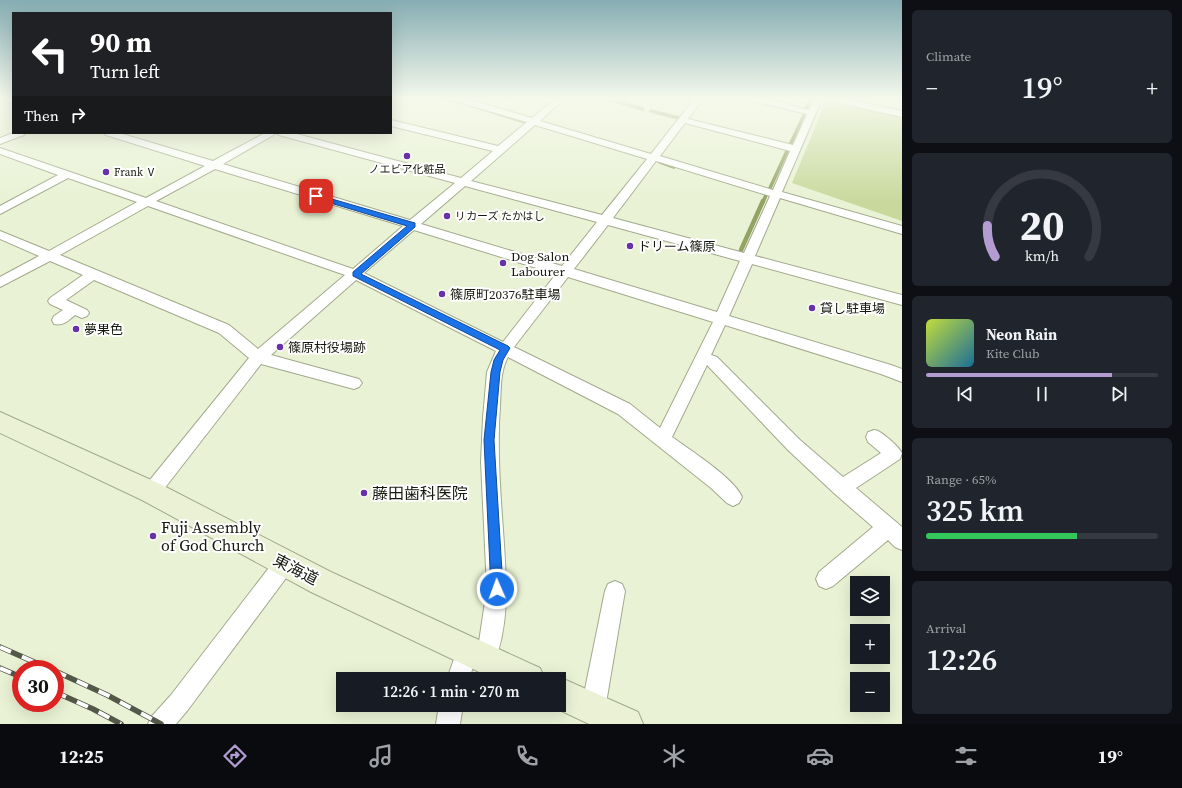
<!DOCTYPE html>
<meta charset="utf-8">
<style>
body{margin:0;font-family:"Source Serif 4","Noto Sans JP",serif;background:#20242c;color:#f1f3f6;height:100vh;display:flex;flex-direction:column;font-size:15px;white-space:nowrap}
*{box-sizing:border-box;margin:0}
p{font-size:13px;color:#9ea1a6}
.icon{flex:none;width:22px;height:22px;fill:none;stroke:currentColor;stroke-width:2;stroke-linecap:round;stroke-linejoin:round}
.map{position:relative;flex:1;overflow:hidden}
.panel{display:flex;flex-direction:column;gap:10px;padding:10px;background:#0d0f14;width:280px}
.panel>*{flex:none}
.banner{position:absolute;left:12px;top:12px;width:380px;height:122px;border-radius:0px;box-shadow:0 4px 16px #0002;background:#202124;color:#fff;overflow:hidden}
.fabs{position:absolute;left:850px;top:576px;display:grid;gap:8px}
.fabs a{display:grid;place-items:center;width:40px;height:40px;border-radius:0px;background:#171b24;box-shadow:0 4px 16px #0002;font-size:20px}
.speed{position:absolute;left:12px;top:660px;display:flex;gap:8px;font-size:20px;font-weight:700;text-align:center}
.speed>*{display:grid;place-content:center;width:52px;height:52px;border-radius:50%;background:#171b24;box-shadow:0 4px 16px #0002;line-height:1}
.speed .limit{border:6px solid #d22;background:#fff;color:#111}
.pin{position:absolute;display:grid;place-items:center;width:34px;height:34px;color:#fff;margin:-17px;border-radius:8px;box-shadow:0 2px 6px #0006}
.me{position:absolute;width:44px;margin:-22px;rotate:358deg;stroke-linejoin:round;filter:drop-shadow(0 0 3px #0008)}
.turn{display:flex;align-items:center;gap:14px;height:84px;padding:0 12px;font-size:18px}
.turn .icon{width:52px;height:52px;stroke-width:2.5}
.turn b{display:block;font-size:28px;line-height:34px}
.then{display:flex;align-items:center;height:38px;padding:0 12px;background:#0003;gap:8px;font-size:15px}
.big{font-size:30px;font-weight:600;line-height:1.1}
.panel .tile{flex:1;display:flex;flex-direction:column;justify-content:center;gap:6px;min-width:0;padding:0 14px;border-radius:6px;background:#20242c}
.panel .dial{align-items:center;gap:0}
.dial svg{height:104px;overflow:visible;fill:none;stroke:#363941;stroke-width:7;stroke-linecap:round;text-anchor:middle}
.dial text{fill:#f1f3f6;stroke:none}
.song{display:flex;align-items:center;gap:12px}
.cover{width:48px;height:48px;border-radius:6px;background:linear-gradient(135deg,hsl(70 70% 55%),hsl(200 70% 35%))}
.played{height:4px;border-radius:2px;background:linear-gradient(90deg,#b39cd2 80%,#363941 80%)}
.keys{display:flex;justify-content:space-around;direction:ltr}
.heat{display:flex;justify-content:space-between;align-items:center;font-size:22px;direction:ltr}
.charge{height:6px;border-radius:3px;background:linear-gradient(90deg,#34c759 65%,#363941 0)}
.trip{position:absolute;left:336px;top:672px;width:230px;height:40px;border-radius:0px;background:#171b24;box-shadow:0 4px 16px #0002;font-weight:600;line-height:40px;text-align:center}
.dock{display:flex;height:64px;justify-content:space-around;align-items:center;background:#090b0e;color:#9ea1a6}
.dock .icon{width:28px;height:28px}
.dock .selected{color:#b39cd2}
.dock b{font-size:18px;color:#f1f3f6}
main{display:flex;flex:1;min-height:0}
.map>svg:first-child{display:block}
.green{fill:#c9d99d}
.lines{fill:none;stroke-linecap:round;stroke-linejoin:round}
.stream-far1{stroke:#93a364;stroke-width:3.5}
.stream{stroke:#93a364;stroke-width:4.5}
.minor-casing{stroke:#a2aa8d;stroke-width:2}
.secondary-casing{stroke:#a2aa8d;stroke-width:2}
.minor{fill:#fff;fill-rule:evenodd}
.secondary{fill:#eaf1d5;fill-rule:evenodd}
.rail-casing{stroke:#545848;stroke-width:5.5}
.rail{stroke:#fff;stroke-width:4;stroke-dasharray:12;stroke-linecap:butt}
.route{fill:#1a73e8;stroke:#114b97}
.poi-dot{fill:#6731a7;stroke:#fff;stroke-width:1.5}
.labels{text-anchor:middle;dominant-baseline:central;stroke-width:4;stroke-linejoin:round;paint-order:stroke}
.far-poi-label{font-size:11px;fill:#15180d;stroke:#fff;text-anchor:start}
.poi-label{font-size:13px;fill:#15180d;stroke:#fff;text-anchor:start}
.near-poi-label{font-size:16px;fill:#15180d;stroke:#fff;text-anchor:start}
.near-street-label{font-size:16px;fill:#15180d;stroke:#fff}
</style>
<main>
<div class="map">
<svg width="902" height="724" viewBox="0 0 902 724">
<rect width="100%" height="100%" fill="#e9f2d4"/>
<!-- green -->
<path class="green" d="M826 101 902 118V221L792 183Z"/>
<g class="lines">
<!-- stream-far1 -->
<g class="stream-far1">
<path d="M449 99 461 103"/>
<path d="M607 99 643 109"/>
<path d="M470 105 525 122"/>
<path d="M806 109 811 99"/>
<path d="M651 111 679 118"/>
<path d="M790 145 805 113"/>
<path d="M660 162 674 167"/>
<path d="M770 188 788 149"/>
<path d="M763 202 766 195"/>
</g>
<!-- stream -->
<path class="stream" d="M741 250 763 201"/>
<!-- minor casing -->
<g class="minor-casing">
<g id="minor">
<path d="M3 99H13V104Z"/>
<path d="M454 99H468L532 118 555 99H564L540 121 651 154 694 99H703L688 119 793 145 807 114 752 101 751 99H766L809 110 814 99H822L782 192 902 226V234L780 198 755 256 902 295V305L752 264 729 316 891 365 902 369V382L881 374 725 325 711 355 717 357 800 440 843 477 881 453 868 442 866 437 868 432C869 432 874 430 874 430 881 430 899 447 902 453L900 459 856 488 902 527V550L895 547 888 540 833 586 826 589 819 586 816 579 819 572 873 527 835 494 788 450 707 365 672 437C690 450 734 478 742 497L739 503 733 506 727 503 711 488 618 414 508 357C500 371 501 390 500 405 497 447 500 489 503 530 506 575 511 623 493 666L485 669 477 666 475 661 469 679H447L460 642 468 639 476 642 478 647 479 642 487 589 481 462 483 418 487 372 496 351 356 280 271 355 359 379 362 383 359 387 354 389 261 364 157 498 151 501 145 498 142 492 145 486 249 358 219 333 94 280 66 300 87 310 89 313 87 316 82 318 75 315C68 321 63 326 54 324L52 320 54 316 63 310 50 304 48 301 50 298 83 275 50 261 0 287V277L39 256 0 239V231L49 251 137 202 68 178 0 214V206L58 175 0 154V148L146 198 205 166 106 135 104 133H119L213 161 265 133H277L223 164 410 220 455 183 279 135 277 133H293L461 178 493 151 391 126V120L498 146 527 122 455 101ZM685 123 790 151 773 190 660 156ZM535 125 647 159 602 215 471 181ZM656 161 770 196 744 253 613 218ZM215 169 403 226 353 269 156 201ZM465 186 597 222 562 266 421 224ZM148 206 345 275 258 349 229 325 60 255ZM608 225 740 261 717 312 574 269ZM414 230 556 274 503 342 364 273ZM568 277 713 322 660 428 630 404 514 347Z"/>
<path d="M831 99H847L902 111V117L835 102Z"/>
<path d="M897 99H902V102L898 101Z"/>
<path d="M13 133H26L24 135 0 144V138Z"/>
<path d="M285 553 292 556 295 563 292 570 187 711 176 724H148L152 716 171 695 278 556Z"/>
<path d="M615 581 622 584 625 591 605 709 601 717 593 721 585 717 581 709 605 591 608 584Z"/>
<path d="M439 705H463L460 724H436Z"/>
</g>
</g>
<!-- secondary casing -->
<g class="secondary-casing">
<g id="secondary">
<path d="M0 412 160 484 331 572 540 668 545 679H494L311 592 142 500 0 433Z"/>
<path d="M559 677 638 712 643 724H589L549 705H559V679H554Z"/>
</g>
</g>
<!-- minor -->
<use href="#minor" class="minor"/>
<!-- secondary -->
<use href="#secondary" class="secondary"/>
<!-- rail casing -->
<g class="rail-casing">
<g id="rail">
<path d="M0 647 50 669"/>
<path d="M0 668 21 677"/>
<path d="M55 671 107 695 161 724"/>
<path d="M55 692 93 709 121 724"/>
</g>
</g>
<!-- rail -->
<use href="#rail" class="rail"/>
</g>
<!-- sky -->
<linearGradient id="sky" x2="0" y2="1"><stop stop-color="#86adb3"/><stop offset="0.49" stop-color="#f5f9ec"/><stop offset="1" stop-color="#f5f9ec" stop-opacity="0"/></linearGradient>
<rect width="902" height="201" fill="url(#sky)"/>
<!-- route -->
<path class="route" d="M314 195H318L415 223V227L361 274 508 346 510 348 503 360 500 372 494 440 503 589 502 594 497 596 493 594 491 589 484 440 491 372 494 360 500 350 353 276V272L407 226 314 198Z"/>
<!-- markers -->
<g class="poi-dot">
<circle cx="407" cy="156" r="4"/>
<circle cx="106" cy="172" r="4"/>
<circle cx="447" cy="216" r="4"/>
<circle cx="630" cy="246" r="4"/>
<circle cx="503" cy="263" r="4"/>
<circle cx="442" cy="294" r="4"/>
<circle cx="812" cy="308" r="4"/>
<circle cx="76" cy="329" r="4"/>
<circle cx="280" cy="347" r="4"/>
<circle cx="364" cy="493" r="4"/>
<circle cx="153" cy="536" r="4"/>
</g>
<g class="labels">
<!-- far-poi labels -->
<g class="far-poi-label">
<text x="407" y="169" text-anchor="middle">ノエビア化粧品</text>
<text x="114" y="172">Frank Ⅴ</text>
<text x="455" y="216">リカーズ たかはし</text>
</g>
<!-- poi labels -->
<g class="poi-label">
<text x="638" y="246">ドリーム篠原</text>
<text x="511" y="256">Dog Salon<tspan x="511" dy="15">Labourer</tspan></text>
<text x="450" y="294">篠原町20376駐車場</text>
<text x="820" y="308">貸し駐車場</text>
<text x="84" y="329">夢果色</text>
<text x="288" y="347">篠原村役場跡</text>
</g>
<!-- near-poi labels -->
<g class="near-poi-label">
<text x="372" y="493">藤田歯科医院</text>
<text x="161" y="527">Fuji Assembly<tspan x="161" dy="18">of God Church</tspan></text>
</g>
<!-- near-street labels -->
<g class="near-street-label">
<text transform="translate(296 569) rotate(27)">東海道</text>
</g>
</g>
</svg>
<div class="fabs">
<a><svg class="icon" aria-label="layers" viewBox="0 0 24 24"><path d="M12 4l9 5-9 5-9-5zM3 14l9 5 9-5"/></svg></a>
<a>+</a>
<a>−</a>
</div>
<div class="speed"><div class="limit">30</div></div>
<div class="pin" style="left:316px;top:196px;background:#d93025"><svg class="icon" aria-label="arrive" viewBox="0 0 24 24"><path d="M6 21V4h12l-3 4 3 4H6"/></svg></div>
<svg class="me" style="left:497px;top:589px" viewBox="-20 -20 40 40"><circle r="17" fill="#1a73e8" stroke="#fff" stroke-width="3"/><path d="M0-11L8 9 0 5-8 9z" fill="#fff"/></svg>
<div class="trip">12:26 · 1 min · 270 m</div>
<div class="banner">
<div class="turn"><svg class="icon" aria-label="left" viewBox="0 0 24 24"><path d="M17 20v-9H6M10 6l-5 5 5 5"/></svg><div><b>90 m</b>Turn left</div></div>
<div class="then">Then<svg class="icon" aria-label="right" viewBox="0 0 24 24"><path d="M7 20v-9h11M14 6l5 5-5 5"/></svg></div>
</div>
</div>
<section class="panel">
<div class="tile"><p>Climate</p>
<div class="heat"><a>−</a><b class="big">19°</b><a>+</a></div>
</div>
<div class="tile dial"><svg viewBox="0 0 100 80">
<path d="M14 69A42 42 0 1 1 86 69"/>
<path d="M14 69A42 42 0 0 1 8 45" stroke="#b39cd2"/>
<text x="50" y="56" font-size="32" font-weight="700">20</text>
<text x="50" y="72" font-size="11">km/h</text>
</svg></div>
<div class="tile">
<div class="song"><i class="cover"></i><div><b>Neon Rain</b><p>Kite Club</p></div></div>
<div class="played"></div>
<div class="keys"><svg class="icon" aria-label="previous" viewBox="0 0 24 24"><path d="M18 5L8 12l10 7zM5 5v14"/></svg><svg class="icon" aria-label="pause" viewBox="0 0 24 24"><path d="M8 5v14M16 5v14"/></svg><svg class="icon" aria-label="next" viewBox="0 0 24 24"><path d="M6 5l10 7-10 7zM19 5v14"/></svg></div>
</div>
<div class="tile"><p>Range · 65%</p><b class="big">325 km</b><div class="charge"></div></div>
<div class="tile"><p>Arrival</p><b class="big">12:26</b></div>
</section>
</main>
<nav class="dock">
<b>12:25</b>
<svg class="icon selected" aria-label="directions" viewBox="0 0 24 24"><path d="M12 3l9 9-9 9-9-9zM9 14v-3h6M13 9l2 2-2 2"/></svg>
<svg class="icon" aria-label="music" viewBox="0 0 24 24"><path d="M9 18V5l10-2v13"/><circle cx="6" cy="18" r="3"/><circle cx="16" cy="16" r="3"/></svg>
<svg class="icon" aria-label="phone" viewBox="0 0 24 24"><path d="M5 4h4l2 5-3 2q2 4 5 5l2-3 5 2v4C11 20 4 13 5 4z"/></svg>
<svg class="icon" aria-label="climate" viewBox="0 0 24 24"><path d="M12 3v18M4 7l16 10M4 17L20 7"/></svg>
<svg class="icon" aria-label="car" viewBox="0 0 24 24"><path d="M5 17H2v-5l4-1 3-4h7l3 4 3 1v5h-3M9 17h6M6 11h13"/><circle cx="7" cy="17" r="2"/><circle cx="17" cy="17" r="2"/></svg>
<svg class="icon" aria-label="filters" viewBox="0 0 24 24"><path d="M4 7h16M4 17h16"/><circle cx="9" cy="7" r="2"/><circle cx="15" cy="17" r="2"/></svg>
<b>19°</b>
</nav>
